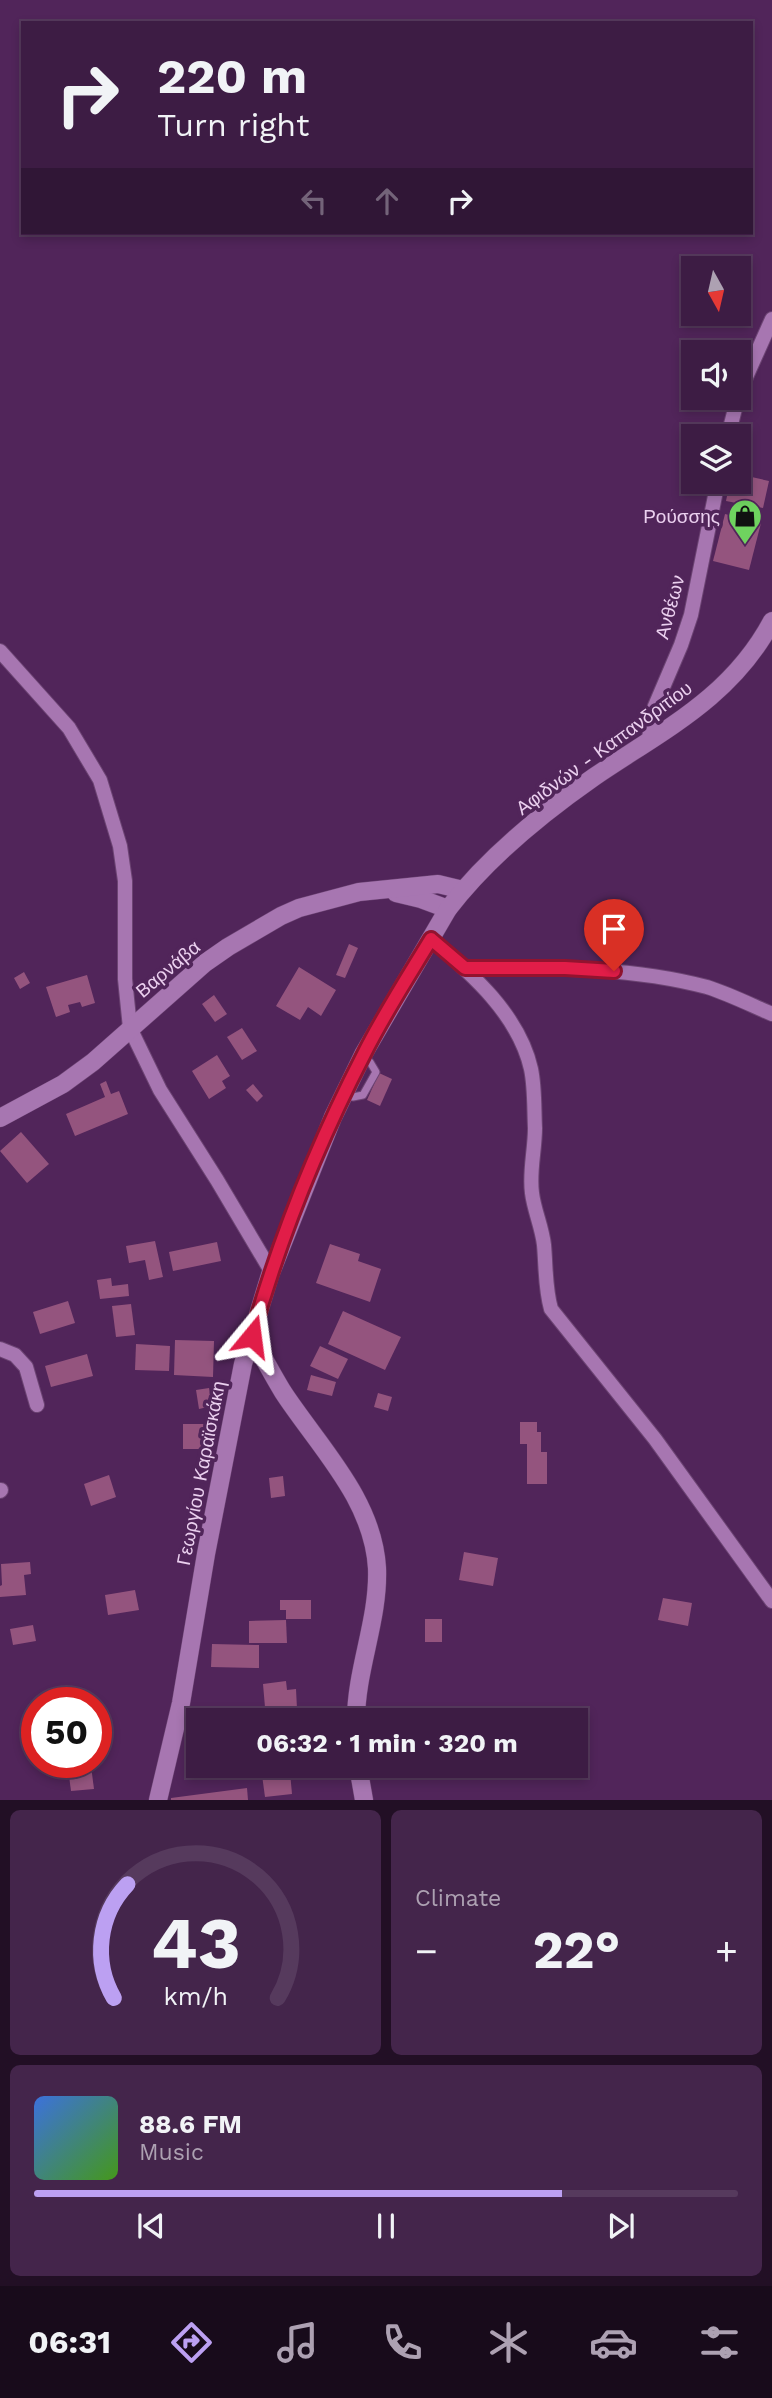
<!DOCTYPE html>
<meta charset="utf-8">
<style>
body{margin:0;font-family:"Work Sans",sans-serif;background:#44254b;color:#f1f3f6;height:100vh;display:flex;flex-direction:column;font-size:26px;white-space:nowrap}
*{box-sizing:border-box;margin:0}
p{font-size:23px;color:#ada1b2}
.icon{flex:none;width:38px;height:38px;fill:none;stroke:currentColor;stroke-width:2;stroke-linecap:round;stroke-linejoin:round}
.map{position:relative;height:1800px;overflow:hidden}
.panel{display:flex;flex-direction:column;gap:10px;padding:10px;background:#220f25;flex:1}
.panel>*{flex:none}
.guide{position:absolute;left:21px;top:21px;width:732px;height:214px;border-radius:0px;box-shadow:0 4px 10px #0003,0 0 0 2px #563a5d;background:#3d1c44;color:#f1f3f6;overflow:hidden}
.needle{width:46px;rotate:172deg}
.fabs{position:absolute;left:681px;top:256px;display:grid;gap:14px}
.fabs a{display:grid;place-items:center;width:70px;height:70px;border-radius:0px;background:#3d1c44;box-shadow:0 4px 10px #0003,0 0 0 2px #563a5d;font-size:35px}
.speed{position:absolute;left:21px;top:1687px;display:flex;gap:14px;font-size:35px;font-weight:700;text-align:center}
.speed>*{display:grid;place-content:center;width:91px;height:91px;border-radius:50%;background:#3d1c44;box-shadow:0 4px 10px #0003,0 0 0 2px #563a5d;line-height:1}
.speed .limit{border:10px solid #d22;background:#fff;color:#111}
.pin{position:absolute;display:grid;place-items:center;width:60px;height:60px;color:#fff;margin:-72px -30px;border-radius:50% 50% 50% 0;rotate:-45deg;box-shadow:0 0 7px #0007}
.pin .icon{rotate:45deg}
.me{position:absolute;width:77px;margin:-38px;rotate:16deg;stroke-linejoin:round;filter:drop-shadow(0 0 5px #0008)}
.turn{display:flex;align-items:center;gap:24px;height:147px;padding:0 21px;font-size:32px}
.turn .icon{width:91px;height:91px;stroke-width:2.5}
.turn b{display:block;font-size:49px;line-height:60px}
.lanes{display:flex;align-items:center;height:66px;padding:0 21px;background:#0003;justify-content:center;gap:35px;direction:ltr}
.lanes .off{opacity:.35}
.big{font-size:52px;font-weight:700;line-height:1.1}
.panel .card{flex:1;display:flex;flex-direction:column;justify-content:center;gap:10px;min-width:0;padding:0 24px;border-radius:10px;background:#44254b}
.panel .dial{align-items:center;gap:0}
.dial svg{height:182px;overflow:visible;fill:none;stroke:#563a5d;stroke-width:7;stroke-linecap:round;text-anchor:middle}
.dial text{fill:#f1f3f6;stroke:none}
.song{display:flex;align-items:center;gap:21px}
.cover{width:84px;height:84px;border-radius:10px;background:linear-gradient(135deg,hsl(220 70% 55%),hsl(100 70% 35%))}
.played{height:7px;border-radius:4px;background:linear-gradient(90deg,#bca0f2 75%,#563a5d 75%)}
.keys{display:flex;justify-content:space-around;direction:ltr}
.heat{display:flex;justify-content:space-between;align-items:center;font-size:38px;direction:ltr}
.panel .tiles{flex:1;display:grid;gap:10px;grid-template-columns:1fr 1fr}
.card:last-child{grid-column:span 2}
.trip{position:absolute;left:186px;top:1708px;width:402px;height:70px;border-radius:0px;background:#3d1c44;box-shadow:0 4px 10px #0003,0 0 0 2px #563a5d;font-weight:700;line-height:70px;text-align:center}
.menu{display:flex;height:112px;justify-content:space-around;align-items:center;background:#180b1b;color:#ada1b2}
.menu .icon{width:49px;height:49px}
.menu .on{color:#bca0f2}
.menu b{font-size:32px;color:#f1f3f6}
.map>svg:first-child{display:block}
.building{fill:#94547e}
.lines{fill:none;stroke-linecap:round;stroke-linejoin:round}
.service-casing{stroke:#6c4473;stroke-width:9}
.minor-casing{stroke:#6c4473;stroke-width:16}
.tertiary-casing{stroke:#6c4473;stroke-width:19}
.secondary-casing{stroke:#6c4473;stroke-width:19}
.service{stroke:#a776b1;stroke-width:7}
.minor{stroke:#a776b1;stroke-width:14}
.tertiary{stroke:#a776b1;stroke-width:18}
.secondary{stroke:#a776b1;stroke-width:18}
.route-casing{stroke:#92132f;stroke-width:18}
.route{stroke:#e11d48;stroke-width:12}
.labels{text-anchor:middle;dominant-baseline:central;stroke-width:7;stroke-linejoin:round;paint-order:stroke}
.poi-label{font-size:19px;fill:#ebd0ef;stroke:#51255a;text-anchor:end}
.street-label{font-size:19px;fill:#ebd0ef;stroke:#51255a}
</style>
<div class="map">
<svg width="772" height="1800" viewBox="0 0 772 1800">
<rect width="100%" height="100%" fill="#51255a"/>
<!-- building -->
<g class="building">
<path d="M738 474 769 481 763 508 726 501 730 481H738Z"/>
<path d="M725 514 761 523 749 570 713 561Z"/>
<path d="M349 944 358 948 345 978 336 975Z"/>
<path d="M299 967 336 990 321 1016 308 1007 300 1020 276 1006Z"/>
<path d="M24 972 30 983 20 989 14 978Z"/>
<path d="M87 975 95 1003 82 1007 80 1002 68 1005 70 1012 56 1017 46 987Z"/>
<path d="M214 995 227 1014 215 1022 202 1004Z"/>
<path d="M242 1028 257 1051 242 1060 227 1037Z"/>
<path d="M217 1055 230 1076 222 1081 226 1088 209 1099 192 1071Z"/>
<path d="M379 1073 392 1079 380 1106 367 1100Z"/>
<path d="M106 1081 111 1094 119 1091 128 1114 75 1136 66 1114 105 1097 100 1084Z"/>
<path d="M253 1084 263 1096 257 1102 246 1090Z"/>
<path d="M21 1132 49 1164 27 1183 0 1151Z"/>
<path d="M155 1241 163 1277 149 1280 145 1260 129 1263 126 1246Z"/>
<path d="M217 1242 221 1261 173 1271 169 1252Z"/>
<path d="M330 1244 360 1254 358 1261 381 1269 370 1302 316 1283Z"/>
<path d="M111 1278 112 1286 128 1284 129 1296 100 1299 97 1280Z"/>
<path d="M68 1301 75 1323 40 1334 33 1312Z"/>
<path d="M131 1304 135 1335 116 1337 112 1306Z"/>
<path d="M343 1311 401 1337 385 1370 328 1344Z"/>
<path d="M175 1340 214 1341 213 1377 174 1375Z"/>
<path d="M136 1344 170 1346 169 1371 135 1370Z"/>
<path d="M320 1346 348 1359 338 1379 310 1366Z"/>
<path d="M87 1354 93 1376 51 1387 45 1366Z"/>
<path d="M311 1375 336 1382 332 1396 307 1390Z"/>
<path d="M209 1388 212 1406 199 1409 196 1390Z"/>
<path d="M378 1393 392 1397 388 1411 374 1407Z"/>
<path d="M520 1422H537V1432H541V1452H547V1484H527V1444H520Z"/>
<rect x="183" y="1424" width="27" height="25"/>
<path d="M109 1475 116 1497 91 1506 84 1484Z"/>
<path d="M283 1476 285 1496 271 1498 269 1478Z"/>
<path d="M464 1552 498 1558 493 1586 459 1580Z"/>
<path d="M30 1562 31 1574 24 1575 26 1595 0 1597V1586L2 1585 1 1564Z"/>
<path d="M135 1590 139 1610 108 1615 105 1595Z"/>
<path d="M663 1598 692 1603 688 1626 658 1620Z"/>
<path d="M280 1600H311V1619H286V1610H280Z"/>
<rect x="425" y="1619" width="17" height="23"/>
<path d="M286 1620 287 1643H249V1621Z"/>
<path d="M33 1625 36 1641 13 1645 10 1629Z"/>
<path d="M212 1644 259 1645V1668L211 1667Z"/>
<path d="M286 1681 287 1690 296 1689 297 1709 283 1710V1717L266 1719 263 1684Z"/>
<path d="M91 1766 94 1789 71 1791 68 1768Z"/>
<path d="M290 1772 292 1794 265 1797 262 1775Z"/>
<path d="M247 1788 248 1800H171V1798Z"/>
</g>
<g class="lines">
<!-- service casing -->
<g class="service-casing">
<path id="service" d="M353 1097 363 1095 376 1072 370 1062"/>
</g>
<!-- minor casing -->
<g class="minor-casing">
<g id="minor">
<path d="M738 395 772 319"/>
<path d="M728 436 738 397"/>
<path d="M0 651 69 728 100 780 120 846 125 881V979L130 1028 160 1090 217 1180 271 1271"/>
<path d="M649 740 652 713 681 645 691 615 718 481"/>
<path d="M431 939C472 974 519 1015 531 1069 535 1088 534 1109 535 1128 535 1150 529 1172 532 1193 534 1210 542 1227 544 1245 546 1267 545 1288 551 1309L655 1439 772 1601"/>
<path d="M465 968C546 968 628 966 707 987 729 994 751 1005 772 1014"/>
<path d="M0 1349 15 1355 26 1367 37 1405"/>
<path d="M0 1491 1 1490"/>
</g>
</g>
<!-- tertiary casing -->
<g class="tertiary-casing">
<g id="tertiary">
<path d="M396 893 421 899 448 909"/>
<path d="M0 1118 63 1084 93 1062 205 963 228 947 281 916 299 908 359 892 438 884 463 890"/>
</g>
</g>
<!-- secondary casing -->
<g class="secondary-casing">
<g id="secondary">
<path d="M252 1337C262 1355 272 1374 283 1392 319 1447 373 1499 377 1568 379 1620 356 1669 356 1720"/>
<path d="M358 1766 364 1800"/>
<path d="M158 1800 181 1703 206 1554 243 1364 270 1275 333 1117 364 1053 448 909C487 858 541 814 594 777 663 730 731 698 772 621"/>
</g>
</g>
<!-- service -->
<use href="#service" class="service"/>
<!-- minor -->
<use href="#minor" class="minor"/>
<!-- tertiary -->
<use href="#tertiary" class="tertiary"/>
<!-- secondary -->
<use href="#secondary" class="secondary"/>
</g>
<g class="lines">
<!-- route casing -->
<g class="route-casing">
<path id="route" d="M252 1336C279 1240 318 1143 364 1054 384 1014 408 977 431 939L465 968H565L614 971"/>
</g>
<!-- route -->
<use href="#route" class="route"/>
</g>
<!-- icons -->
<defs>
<g id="shop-pin" transform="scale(1.75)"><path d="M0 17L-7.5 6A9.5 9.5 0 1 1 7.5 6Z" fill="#6fd35f" stroke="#51255a"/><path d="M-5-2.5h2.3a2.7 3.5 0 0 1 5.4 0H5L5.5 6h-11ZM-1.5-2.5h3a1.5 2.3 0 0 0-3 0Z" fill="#111"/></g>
</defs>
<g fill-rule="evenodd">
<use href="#shop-pin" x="745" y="516"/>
</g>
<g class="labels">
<!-- poi labels -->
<g class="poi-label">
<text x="720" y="516">Ρούσσης</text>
</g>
<!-- street labels -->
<g class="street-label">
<text transform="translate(670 607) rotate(-75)">Ανθέων</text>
<text transform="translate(604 748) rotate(-36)">Αφιδνών - Καπανδριτίου</text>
<text transform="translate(168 969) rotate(-40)">Βαρνάβα</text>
<text transform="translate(201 1473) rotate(-79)">Γεωργίου Καραϊσκάκη</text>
</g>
</g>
</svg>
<div class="fabs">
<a><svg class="needle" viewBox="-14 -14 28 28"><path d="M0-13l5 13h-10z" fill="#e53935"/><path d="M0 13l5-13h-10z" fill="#ada1b2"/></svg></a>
<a><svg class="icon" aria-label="sound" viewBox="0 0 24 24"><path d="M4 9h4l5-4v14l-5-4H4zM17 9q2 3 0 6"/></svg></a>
<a><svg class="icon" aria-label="layers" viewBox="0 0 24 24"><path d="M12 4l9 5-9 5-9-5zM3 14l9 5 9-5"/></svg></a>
</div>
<div class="speed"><div class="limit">50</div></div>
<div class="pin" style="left:614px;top:971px;background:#d93025"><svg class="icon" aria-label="arrive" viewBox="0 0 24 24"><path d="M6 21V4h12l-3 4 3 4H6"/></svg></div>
<svg class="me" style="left:252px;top:1336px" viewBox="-20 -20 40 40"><path d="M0-17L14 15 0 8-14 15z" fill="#e11d48" stroke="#fff" stroke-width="4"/></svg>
<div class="trip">06:32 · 1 min · 320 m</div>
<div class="guide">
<div class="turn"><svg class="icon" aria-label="right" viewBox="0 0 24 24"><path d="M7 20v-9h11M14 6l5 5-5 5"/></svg><div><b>220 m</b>Turn right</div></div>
<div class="lanes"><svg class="icon off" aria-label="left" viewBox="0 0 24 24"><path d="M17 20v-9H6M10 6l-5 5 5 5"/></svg><svg class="icon off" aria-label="ahead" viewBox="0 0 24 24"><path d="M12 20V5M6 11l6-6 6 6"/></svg><svg class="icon" aria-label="right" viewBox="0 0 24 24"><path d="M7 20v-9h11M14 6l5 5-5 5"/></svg></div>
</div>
</div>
<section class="panel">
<div class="tiles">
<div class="card dial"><svg viewBox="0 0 100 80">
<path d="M14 69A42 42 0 1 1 86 69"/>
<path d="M14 69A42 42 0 0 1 20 19" stroke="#bca0f2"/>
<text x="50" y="56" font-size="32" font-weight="700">43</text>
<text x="50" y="72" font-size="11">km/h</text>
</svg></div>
<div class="card"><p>Climate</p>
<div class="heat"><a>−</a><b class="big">22°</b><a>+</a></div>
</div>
<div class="card">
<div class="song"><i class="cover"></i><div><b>88.6 FM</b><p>Music</p></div></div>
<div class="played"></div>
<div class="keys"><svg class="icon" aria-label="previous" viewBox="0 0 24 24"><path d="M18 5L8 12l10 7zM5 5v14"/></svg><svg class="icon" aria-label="pause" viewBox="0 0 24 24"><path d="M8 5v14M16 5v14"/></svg><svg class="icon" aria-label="next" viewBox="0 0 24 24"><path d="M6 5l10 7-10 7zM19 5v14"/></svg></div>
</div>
</div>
</section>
<nav class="menu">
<b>06:31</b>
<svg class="icon on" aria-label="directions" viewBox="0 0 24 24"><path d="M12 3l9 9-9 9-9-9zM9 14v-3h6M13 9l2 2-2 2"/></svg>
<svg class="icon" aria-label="music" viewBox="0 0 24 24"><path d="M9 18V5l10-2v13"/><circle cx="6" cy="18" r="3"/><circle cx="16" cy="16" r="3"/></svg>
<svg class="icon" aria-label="phone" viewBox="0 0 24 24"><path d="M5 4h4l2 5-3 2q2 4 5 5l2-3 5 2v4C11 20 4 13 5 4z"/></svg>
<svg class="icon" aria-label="climate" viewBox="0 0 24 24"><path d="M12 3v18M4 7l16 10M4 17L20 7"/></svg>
<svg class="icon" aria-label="car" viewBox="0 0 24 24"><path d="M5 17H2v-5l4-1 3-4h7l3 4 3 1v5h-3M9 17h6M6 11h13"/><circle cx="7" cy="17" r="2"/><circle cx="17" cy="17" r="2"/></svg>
<svg class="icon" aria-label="filters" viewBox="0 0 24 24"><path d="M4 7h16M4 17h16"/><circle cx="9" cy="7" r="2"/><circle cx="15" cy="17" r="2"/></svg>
</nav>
